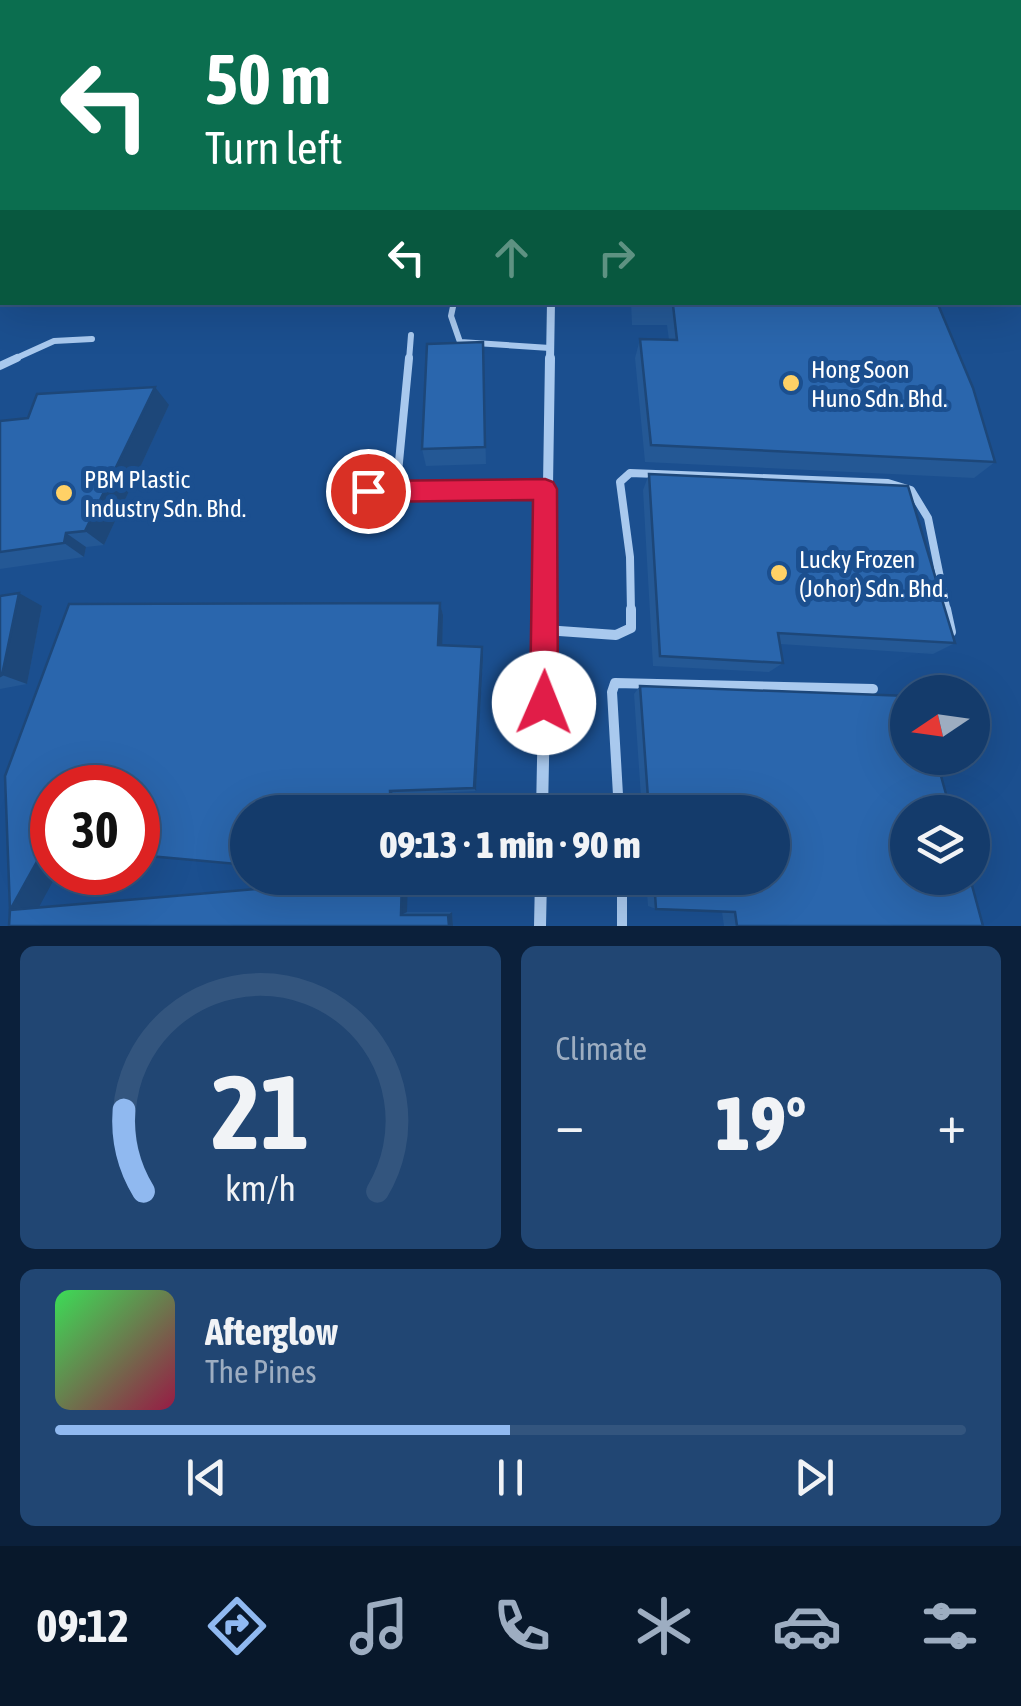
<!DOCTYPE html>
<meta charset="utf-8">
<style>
body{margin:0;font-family:"Asap Condensed",sans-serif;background:#214673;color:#f1f3f6;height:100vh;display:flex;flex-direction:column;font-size:38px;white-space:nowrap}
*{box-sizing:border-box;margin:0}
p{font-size:32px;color:#9dadc1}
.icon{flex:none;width:55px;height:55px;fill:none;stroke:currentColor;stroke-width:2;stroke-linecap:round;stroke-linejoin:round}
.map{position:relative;height:926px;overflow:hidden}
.drawer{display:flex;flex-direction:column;gap:20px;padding:20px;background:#0b203b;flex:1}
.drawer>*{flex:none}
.banner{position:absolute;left:0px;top:0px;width:1022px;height:305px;box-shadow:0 10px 40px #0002,0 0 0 2px #33557e;background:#0b6e4f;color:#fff;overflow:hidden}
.needle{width:65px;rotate:257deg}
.controls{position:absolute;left:890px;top:675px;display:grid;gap:20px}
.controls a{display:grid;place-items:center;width:100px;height:100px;border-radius:50%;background:#143b6b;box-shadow:0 10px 40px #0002,0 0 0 2px #33557e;font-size:50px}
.speed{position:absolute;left:30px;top:765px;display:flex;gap:20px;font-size:50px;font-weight:700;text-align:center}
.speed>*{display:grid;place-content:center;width:130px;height:130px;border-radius:50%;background:#143b6b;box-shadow:0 10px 40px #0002,0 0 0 2px #33557e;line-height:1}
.speed .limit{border:15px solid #d22;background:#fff;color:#111}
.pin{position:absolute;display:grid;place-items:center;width:85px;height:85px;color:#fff;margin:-42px;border:5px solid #fff;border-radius:50%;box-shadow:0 2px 10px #0007}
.me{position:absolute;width:110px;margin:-55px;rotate:1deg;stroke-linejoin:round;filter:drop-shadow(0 0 8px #0008)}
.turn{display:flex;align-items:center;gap:35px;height:210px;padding:0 40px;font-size:45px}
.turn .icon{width:130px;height:130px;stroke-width:2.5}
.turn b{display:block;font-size:70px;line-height:85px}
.lanes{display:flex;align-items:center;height:95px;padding:0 40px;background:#0003;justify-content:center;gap:50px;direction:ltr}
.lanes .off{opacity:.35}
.big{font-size:75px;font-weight:800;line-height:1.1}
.drawer .tile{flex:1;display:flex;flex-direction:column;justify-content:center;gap:15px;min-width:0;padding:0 35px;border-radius:15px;background:#214673}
.drawer .dial{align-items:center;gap:0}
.dial svg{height:260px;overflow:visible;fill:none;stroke:#33557e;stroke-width:7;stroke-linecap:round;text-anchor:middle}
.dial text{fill:#f1f3f6;stroke:none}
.song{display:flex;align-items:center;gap:30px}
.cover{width:120px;height:120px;border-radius:15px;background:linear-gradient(135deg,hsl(130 70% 55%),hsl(340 70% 35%))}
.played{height:10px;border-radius:5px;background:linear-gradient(90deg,#90b9f0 50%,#33557e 50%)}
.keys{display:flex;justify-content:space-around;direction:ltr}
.heat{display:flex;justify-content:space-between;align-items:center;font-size:55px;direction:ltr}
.drawer .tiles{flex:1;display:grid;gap:20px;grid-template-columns:1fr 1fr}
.tile:last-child{grid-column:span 2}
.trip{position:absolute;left:230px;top:795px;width:560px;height:100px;border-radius:50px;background:#143b6b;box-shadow:0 10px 40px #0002,0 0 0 2px #33557e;font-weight:800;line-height:100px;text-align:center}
.menu{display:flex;height:160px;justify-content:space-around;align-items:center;background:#08182b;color:#9dadc1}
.menu .icon{width:70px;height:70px}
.menu .on{color:#90b9f0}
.menu b{font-size:45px;color:#f1f3f6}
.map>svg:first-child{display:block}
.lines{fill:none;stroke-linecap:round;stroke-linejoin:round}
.path{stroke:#a9c9ee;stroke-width:4;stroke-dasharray:4 5;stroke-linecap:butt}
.service-far2{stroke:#a9c9ee;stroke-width:6}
.service-far1{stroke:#a9c9ee;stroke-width:8}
.service{stroke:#a9c9ee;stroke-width:10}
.minor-far2{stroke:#a9c9ee;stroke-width:8}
.minor-far1{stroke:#a9c9ee;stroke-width:10}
.minor{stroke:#a9c9ee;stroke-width:12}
.wall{fill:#245895}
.shaded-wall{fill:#1d4779}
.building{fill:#2a66ad;stroke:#1d4779;stroke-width:2.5}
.route{fill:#e11d48;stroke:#92132f;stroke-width:2.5}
.poi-dot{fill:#ffd166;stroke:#1b4f8f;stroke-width:4}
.labels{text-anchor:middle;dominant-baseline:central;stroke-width:10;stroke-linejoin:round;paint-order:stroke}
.poi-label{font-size:25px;fill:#fff;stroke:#1b4f8f;text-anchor:start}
</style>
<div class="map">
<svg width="1021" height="926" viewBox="0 0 1021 926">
<rect width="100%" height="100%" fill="#1b4f8f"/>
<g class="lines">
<!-- path -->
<path class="path" d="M0 185 2 179"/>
<!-- service-far2 -->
<g class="service-far2">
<path d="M454 302 451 316 460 342 550 348"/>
<path d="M12 360 54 341 92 339"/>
<path d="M409 360 411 335"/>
</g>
<!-- service-far1 -->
<g class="service-far1">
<path d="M0 366 17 358"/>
<path d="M368 491 545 489"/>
<path d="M396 493 409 358"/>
<path d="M631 612 630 557 620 482 630 473 888 483 911 490 928 518 947 612"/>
</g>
<!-- service -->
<g class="service">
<path d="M946 609 951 632"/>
<path d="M545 630 616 635 631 628V609"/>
<path d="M619 812 612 692 615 683 873 689"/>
<path d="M622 878V926"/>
</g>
<!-- minor-far2 -->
<path class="minor-far2" d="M550 360 551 302"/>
<!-- minor-far1 -->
<path class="minor-far1" d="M546 612 550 358"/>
<!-- minor -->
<g class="minor">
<path d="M542 812 546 609"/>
<path d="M540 926 541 878"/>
</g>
</g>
<!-- wall -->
<g class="wall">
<path d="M551 0H1021V87L1020 2H766V0L751 2H553Z"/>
<path d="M631 302H937L995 462 974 478 645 462 635 358 640 339 669 340 667 325H632Z"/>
<path d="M483 342 486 464 426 466 422 449Z"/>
<path d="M169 405 104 545 86 547 84 557 0 569V421Z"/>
<path d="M649 474 955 643 933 654 780 644 783 663 769 672 653 666 643 490Z"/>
<path d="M0 596 42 606 27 684 0 689Z"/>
<path d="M440 603 443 615 442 645 483 657 476 791 396 795 5 776Z"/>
<path d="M640 686 983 926H724L722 912 656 909 648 906 646 878H772V812H642L634 694Z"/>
<path d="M407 912H452L453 926H9Z"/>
</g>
<!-- shaded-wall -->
<g class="shaded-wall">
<path d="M560 0H656L638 2H560Z"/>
<path d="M916 0H1021L1020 2H900Z"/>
<rect x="0" y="53" width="2" height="24"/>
<path d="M155 387 169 405 104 545 85 531Z"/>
<path d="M66 533 86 547 84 557 64 543Z"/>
<path d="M19 593 42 606 27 684 2 675Z"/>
<path d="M440 603 443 615 442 655 438 645Z"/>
<path d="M482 647 483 657 476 791 474 788Z"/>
<path d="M390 791 396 795 397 812H391Z"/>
<path d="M45 847H52V872H58L39 907 10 910Z"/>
<path d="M402 878H408L407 912 401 915Z"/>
<path d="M452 912 453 926H449L448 915Z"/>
</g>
<!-- building -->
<g class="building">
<path d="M0 0H37L36 2H2V53H0Z"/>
<path d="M388 0H468L469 2H389Z"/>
<path d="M622 0H749L751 2H602Z"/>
<path d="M786 0H916L900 2H789Z"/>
<path d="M959 0H1021V26L1020 2H944Z"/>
<path d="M1020 37H1021L1020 69Z"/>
<path d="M1020 149 1021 150 1020 258Z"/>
<path d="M636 302H937L973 388 995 462 651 445 640 339 677 340 673 305H636Z"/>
<path d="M483 342 485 447 422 449 427 344Z"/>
<path d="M155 387 85 531 66 533 64 543 0 552V421L28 418 37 394Z"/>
<path d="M649 474 908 486 955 643 778 633 783 663 660 656Z"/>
<path d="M19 593 2 675 0 676V596Z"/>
<path d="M440 603 438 645 482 647 474 788 390 791 391 812H248V865L138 855V788H52V848L45 847 10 910 5 776 69 604Z"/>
<path d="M640 686 908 696V758H936L951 812H908V878H970L983 926H737L735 912 656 909 654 878H772V812H649Z"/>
<path d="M384 878H402L401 915H448L449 926H9L10 910Z"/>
</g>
<!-- route -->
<path class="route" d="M545 479 553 482 557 489 558 703 554 713 544 717 534 713 530 703 533 500 368 502 360 499 357 491 360 484 368 481Z"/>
<!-- markers -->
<g class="poi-dot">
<circle cx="791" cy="383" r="10"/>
<circle cx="64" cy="493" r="10"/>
<circle cx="779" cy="573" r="10"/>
</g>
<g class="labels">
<!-- poi labels -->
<g class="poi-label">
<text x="811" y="369">Hong Soon<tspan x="811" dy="29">Huno Sdn. Bhd.</tspan></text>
<text x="84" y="479">PBM Plastic<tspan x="84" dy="29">Industry Sdn. Bhd.</tspan></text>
<text x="799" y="559">Lucky Frozen<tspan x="799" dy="29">(Johor) Sdn. Bhd.</tspan></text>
</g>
</g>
</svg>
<div class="controls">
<a><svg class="needle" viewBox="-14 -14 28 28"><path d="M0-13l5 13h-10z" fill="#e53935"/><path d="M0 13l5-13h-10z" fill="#9dadc1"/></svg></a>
<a><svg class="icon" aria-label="layers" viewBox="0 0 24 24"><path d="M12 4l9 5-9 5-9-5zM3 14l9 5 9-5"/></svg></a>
</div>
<div class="speed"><div class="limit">30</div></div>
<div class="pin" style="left:368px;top:491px;background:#d93025"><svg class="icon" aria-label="arrive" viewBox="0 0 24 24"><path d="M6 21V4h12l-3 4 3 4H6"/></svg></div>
<svg class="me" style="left:544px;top:703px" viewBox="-20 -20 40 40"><circle r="19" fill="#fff"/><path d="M0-13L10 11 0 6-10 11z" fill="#e11d48"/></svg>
<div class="trip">09:13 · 1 min · 90 m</div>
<div class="banner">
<div class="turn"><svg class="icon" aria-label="left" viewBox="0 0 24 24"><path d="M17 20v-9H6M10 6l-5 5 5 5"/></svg><div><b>50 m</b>Turn left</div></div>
<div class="lanes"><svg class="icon" aria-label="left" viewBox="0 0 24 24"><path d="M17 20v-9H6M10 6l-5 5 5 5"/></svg><svg class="icon off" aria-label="ahead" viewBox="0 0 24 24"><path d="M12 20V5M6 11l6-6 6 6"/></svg><svg class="icon off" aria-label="right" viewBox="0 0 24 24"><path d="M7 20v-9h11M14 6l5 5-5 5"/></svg></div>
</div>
</div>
<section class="drawer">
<div class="tiles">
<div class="tile dial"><svg viewBox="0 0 100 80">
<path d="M14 69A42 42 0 1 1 86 69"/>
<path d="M14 69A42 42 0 0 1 8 44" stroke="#90b9f0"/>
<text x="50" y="56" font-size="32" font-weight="700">21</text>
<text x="50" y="72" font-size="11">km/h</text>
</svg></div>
<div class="tile"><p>Climate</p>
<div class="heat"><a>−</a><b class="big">19°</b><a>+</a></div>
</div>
<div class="tile">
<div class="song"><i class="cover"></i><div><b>Afterglow</b><p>The Pines</p></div></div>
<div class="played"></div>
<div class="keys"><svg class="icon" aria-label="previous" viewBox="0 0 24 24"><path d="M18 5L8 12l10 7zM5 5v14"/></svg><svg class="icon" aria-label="pause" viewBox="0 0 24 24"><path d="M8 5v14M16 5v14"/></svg><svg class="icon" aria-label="next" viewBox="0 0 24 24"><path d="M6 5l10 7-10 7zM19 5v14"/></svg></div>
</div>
</div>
</section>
<nav class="menu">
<b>09:12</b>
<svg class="icon on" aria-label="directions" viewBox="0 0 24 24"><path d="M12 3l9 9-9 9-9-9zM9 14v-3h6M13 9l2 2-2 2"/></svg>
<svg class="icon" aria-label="music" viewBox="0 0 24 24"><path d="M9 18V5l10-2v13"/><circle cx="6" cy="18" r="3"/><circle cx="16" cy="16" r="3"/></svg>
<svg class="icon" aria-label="phone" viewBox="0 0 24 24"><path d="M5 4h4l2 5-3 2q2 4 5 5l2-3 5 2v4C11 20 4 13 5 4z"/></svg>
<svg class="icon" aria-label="climate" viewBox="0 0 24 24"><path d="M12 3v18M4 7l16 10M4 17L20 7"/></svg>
<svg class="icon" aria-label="car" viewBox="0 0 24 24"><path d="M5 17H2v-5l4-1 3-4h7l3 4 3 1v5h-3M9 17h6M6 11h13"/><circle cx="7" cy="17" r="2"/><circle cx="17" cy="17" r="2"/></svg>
<svg class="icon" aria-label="filters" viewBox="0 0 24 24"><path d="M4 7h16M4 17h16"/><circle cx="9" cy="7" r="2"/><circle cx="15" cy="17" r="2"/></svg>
</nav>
